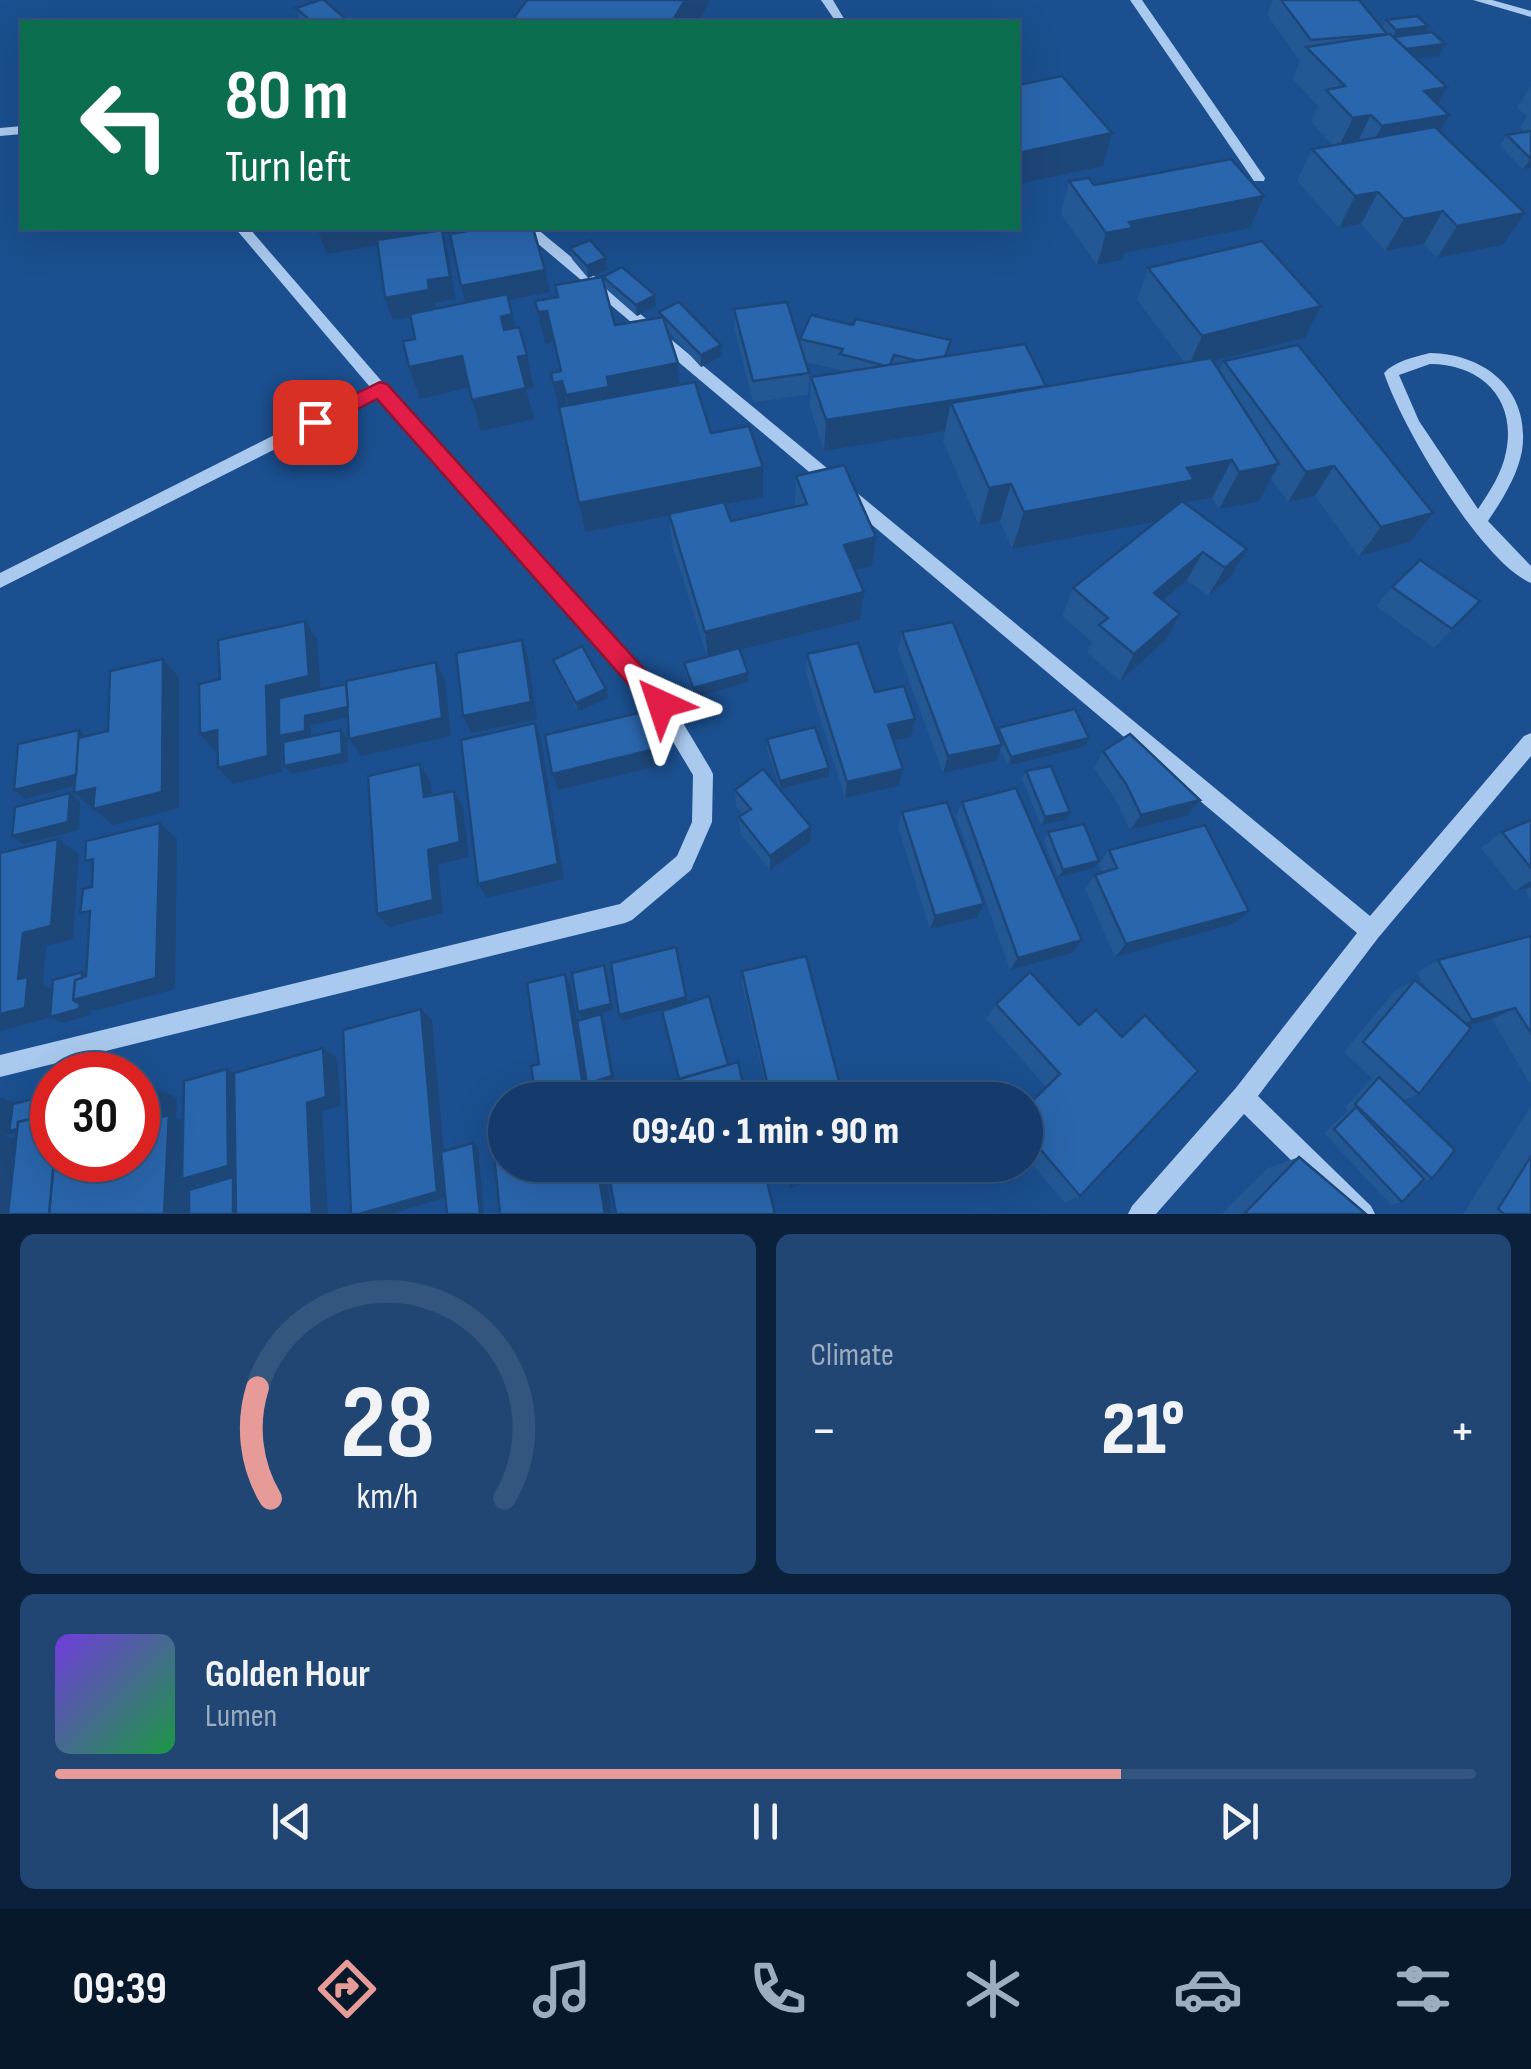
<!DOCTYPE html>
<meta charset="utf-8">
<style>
body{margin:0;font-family:"Sofia Sans Condensed",sans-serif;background:#214673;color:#f1f3f6;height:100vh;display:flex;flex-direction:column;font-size:38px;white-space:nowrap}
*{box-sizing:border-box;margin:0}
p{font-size:32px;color:#9dadc1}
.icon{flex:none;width:55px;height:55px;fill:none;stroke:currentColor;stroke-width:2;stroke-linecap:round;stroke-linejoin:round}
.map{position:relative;height:1214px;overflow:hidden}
.sheet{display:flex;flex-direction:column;gap:20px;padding:20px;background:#0b203b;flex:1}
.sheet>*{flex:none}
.hud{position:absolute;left:20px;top:20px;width:1000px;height:210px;border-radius:0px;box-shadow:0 10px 40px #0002,0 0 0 2px #33557e;background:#0b6e4f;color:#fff;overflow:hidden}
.speed{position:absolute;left:30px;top:1052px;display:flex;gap:20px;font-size:50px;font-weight:700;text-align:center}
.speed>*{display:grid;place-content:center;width:130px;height:130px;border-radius:50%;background:#143b6b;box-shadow:0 10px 40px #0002,0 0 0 2px #33557e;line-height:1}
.speed .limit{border:15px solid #d22;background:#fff;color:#111}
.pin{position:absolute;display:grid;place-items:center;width:85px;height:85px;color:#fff;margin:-42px;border-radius:20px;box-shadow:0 5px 15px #0006}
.me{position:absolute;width:110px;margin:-55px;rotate:318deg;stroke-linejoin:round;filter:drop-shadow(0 0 8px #0008)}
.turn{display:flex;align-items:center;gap:35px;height:210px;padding:0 40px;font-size:45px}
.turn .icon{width:130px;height:130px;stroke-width:2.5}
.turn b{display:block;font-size:70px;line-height:85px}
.big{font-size:75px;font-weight:800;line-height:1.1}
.sheet .card{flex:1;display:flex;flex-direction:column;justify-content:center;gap:15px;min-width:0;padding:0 35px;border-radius:15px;background:#214673}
.sheet .dial{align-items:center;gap:0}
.dial svg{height:260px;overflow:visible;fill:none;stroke:#33557e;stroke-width:7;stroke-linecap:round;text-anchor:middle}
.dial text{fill:#f1f3f6;stroke:none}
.song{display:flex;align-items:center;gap:30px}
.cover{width:120px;height:120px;border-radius:15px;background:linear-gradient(135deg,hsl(260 70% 55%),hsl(140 70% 35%))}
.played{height:10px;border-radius:5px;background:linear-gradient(90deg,#e69b98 75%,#33557e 75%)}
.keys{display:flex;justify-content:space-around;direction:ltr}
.heat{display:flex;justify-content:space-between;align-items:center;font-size:55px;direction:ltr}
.sheet .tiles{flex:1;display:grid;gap:20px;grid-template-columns:1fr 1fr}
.card:last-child{grid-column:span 2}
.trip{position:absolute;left:488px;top:1082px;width:555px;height:100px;border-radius:50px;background:#143b6b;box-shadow:0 10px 40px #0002,0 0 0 2px #33557e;font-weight:800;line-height:100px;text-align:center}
.menu{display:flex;height:160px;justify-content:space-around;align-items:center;background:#08182b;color:#9dadc1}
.menu .icon{width:70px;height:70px}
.menu .current{color:#e69b98}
.menu b{font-size:45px;color:#f1f3f6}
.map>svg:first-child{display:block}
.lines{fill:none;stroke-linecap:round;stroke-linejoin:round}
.minor{fill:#a9c9ee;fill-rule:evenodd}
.wall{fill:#245895}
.shaded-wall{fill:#1d4779}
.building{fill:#2a66ad;stroke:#1d4779;stroke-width:2.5}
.route{fill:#e11d48;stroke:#92132f;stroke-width:2.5}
</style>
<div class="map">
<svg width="1531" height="1214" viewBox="0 0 1531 1214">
<rect width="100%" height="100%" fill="#1b4f8f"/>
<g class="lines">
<!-- minor -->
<g class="minor">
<path d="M821 0H833L846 22H836Z"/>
<path d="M1130 0H1142L1265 178 1264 181H1254Z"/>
<path d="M1473 0H1492L1531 11V17Z"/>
<path d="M22 126V134L0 136V128Z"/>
<path d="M235 228H249L385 385 668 698 710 768 713 774 712 822 691 870 632 920 625 923 0 1077V1055L620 904 677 856 692 822 693 775 654 710 378 397 0 588V573L370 387Z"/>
<path d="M523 228H536L1370 916 1524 736 1531 733V756L1378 938 1258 1096 1371 1206 1375 1214H1346L1244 1114 1156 1214H1128L1132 1206 1235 1089 1357 933 524 232Z"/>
<path d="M1430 353C1486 354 1531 391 1522 451 1517 477 1502 500 1488 521L1531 566V583C1481 562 1401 425 1384 373 1395 361 1414 357 1430 353ZM1430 364C1481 364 1517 399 1506 452 1502 473 1490 491 1478 509L1419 421 1399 375Z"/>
</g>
</g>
<!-- wall -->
<g class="wall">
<path d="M1273 0H1359L1382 28 1386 20 1428 26 1424 33 1439 56 1416 59 1438 105 1439 131 1503 245 1437 258 1424 244 1385 251 1361 224 1339 228 1297 181 1312 149 1333 145 1311 122 1318 106 1293 79 1300 61 1267 15Z"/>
<path d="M296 8 349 22H301Z"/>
<path d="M1531 86V168L1523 169 1500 146 1507 135 1526 132 1520 127 1527 116 1517 108Z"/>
<path d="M1069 181 1094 185 1250 228 1124 253 1122 260 1097 265 1061 214Z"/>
<path d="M570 248 606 258 607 270 588 278 572 259Z"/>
<path d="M1148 268 1321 306 1305 338 1213 361 1219 371 1224 361 1298 345 1410 542 1359 556 1315 496 1288 502 1271 478 1258 502 1219 509 1212 498 1184 503 1247 549 1230 578 1208 596 1187 580 1164 601 1165 641 1120 681 1087 652 1092 642 1062 616 1073 588 1156 521 1012 549 1000 521 979 525 943 441 945 431 824 451 810 408 811 377 839 373V370L806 362 809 373 808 395 753 402 735 331 734 309 800 345V339L948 356 1046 386 1185 363 1137 300Z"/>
<path d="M603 277 655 295 656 306 637 316 605 288 615 325 660 317 659 312 721 345 722 356 701 367 668 331 678 363 680 385 711 433 763 467V497L725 504 731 521 795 506 796 476 872 566 855 570 864 592 860 620 740 650 748 682 694 698 685 672 684 663 707 656 672 544 669 515 585 532 560 414 561 371 554 342 545 344 557 297 555 285 604 286Z"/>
<path d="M1392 587 1480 601 1434 648 1376 606Z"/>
<path d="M902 632 997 731 998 728 1089 738 1084 747 1008 766 1000 749 996 761 943 773 898 651Z"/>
<path d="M807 654 875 692 915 719 911 737 893 740 899 786 845 798 806 673Z"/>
<path d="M553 660 608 698 578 712 556 669Z"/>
<path d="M767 739 829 768V776L780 789 767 748Z"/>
<path d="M1103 751 1200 800 1187 816 1130 830 1116 800 1094 768Z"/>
<path d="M1026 771 1066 820 1041 825 1022 779Z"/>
<path d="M735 790 810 842 770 870 740 833 739 817 743 814 736 806Z"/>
<path d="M962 802 1082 940 1072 953 1010 970 956 817Z"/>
<path d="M902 812 984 904 977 918 930 929 898 827Z"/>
<path d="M1531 820V887L1515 891 1481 848 1502 832Z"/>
<path d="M1048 832 1099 861 1094 868 1058 877 1044 840Z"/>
<path d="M1109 850 1249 911 1234 924 1115 957 1085 889 1095 875 1102 872 1099 864Z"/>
<path d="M1531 887V900L1525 890Z"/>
<path d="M1531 936V1082H1529L1492 1019 1468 1025 1419 1094 1403 1100 1432 1179 1421 1182 1402 1202 1391 1205 1324 1133 1348 1111 1345 1108 1369 1081 1373 1079 1344 1052 1395 991 1415 980 1426 989 1417 973 1438 960Z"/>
<path d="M742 971 844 1100H769L742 983Z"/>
<path d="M996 1004 1121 1037 1145 1015 1080 1196 1065 1203 1025 1156V1108L1046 1087 986 1019Z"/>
<path d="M1531 1106V1214H1463Z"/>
<path d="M1299 1157 1366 1214H1222L1266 1169Z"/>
</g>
<!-- shaded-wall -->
<g class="shaded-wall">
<path d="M685 0H710L698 22H672Z"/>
<path d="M1428 26 1422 38 1391 42 1396 30Z"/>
<path d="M1445 44 1439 56 1395 62 1401 50Z"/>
<path d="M1447 87 1431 118 1449 115 1431 147 1366 158 1382 126 1424 91Z"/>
<path d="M1371 115 1355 147 1337 150 1353 118Z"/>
<path d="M1112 133 1103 166 1018 184V153Z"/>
<path d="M1531 158V168L1523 169Z"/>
<path d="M1378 192 1361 224 1339 228 1355 196Z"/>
<path d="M1264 196 1250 228 1124 253 1122 260 1097 265 1106 233 1129 222Z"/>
<path d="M1443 211 1424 244 1385 251 1404 219Z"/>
<path d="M1525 213 1503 245 1437 258 1457 226Z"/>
<path d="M317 228H465L466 230 443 234 448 252 456 299 435 303 436 312 393 320 385 298 428 280 442 234 327 254Z"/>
<path d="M606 258 607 270 588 278 587 266Z"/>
<path d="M545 270 550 292 467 308 461 286Z"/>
<path d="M655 295 656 306 637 316 636 305Z"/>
<path d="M1321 306 1305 338 1188 367 1202 336Z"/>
<path d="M547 311 554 342 545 344 538 312Z"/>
<path d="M512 314 520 346 509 349 501 317Z"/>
<path d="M721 345 722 356 701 367V355Z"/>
<path d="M527 355 534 387 526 389 534 419 481 431 472 400 518 357Z"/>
<path d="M462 356 471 387 420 399 409 367Z"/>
<path d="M678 363 681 394 572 425 566 395 607 377Z"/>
<path d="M562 381 569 412 560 414 553 383Z"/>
<path d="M1046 386 951 403 945 431 824 451 826 420Z"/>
<path d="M1232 460 1212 498 1182 503 1175 518 1012 549 1024 512 1187 468Z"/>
<path d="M1279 464 1258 502 1219 509 1239 472Z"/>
<path d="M1334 466 1315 496 1288 502 1306 472Z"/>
<path d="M763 467V497L585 532 579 503Z"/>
<path d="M1011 484 1000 521 979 525 989 488Z"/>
<path d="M1433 513 1410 542 1359 556 1381 527Z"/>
<path d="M876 537 872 566 841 573 844 545Z"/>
<path d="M1247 549 1230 578 1208 596 1225 568Z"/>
<path d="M1203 552 1187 580 1140 621 1154 593Z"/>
<path d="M864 592 860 620 708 658 705 632Z"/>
<path d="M1180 614 1165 641 1120 681 1134 654Z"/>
<path d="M305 621 317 639 321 694 305 716 349 707 355 716 311 725V739L286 745 281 738 282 772 233 784 218 768Z"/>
<path d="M522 640 528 658 537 719 471 733 463 716Z"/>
<path d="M163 659 179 677V808L113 825 74 793Z"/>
<path d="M436 662 445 680 451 736 361 756 349 739Z"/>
<path d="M748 673V682L694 698 693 688Z"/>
<path d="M606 689 608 698 578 712 576 703Z"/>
<path d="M915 719 911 737 884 742 888 725Z"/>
<path d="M535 723 541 741 564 879 487 898 478 884Z"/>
<path d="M79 730 88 739 86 783 25 799 14 790Z"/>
<path d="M217 730 232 747 215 751 200 734Z"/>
<path d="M341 730 347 738 348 762 291 774 284 766Z"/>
<path d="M1089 738 1084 747 1008 766 1011 757Z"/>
<path d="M1002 745 996 761 943 773 948 756Z"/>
<path d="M655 749 658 766 558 790 552 774Z"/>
<path d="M420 764 430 780 434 813 424 797Z"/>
<path d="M829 768V776L780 789V781Z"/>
<path d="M903 769 899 786 845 798 847 782Z"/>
<path d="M454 791 463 807 469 857 438 864 443 913 389 927 377 914 428 850Z"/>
<path d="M70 793 80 802 79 830 23 844 12 836Z"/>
<path d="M1200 800 1187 816 1130 830 1141 815Z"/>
<path d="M1070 812 1066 820 1041 825 1045 817Z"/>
<path d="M160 823 177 839 175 989 95 1011 91 1009V1015L62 1023 50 1017 73 1000 82 972 93 978Z"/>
<path d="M811 827 810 842 770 870V856Z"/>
<path d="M58 839 79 854 73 939 46 946 43 985 51 989 48 1018 0 1031V1014L18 979 23 933Z"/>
<path d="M1099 861 1094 868 1058 877 1063 870Z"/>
<path d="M1531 881V887L1515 891Z"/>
<path d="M984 904 977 918 930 929 935 916Z"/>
<path d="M1249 911 1234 924 1115 957 1126 944Z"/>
<path d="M1082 940 1072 953 1010 970 1018 958Z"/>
<path d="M604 965 607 971 613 1010 582 1018 578 1012Z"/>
<path d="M565 974 571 986 587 1084 601 1014 604 1019 615 1081 590 1088 587 1084 589 1095 571 1100H536Z"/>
<path d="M686 997 687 1003 622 1021 619 1015Z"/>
<path d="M1515 1008 1492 1019 1450 1031 1472 1020Z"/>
<path d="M421 1009 432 1020 448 1197 390 1214H359Z"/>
<path d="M323 1048 337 1058 341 1106 322 1111 328 1214H312L307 1103Z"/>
<path d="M227 1069 245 1079 247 1172 202 1185 196 1183 195 1214H164L146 1121 148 1085 177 1098 176 1118 197 1126Z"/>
<path d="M3 1099 16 1103 22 1135 13 1133 4 1136 16 1139 8 1214H0V1130Z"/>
<path d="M473 1143 478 1147 484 1214H480Z"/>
<path d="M597 1165H604L612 1214H605Z"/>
<path d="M849 1165H859L857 1168 789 1188 790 1182Z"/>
<path d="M233 1177 242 1180 243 1214H233Z"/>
</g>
<!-- building -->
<g class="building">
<path d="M320 0H324L349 22H312L296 8Z"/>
<path d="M527 0H685L672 22H511Z"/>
<path d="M1281 0H1359L1387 34 1311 40Z"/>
<path d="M1417 16 1428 26 1396 30 1386 20Z"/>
<path d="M1432 32 1445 44 1406 49 1393 37Z"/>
<path d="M1390 34 1447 87 1424 91 1449 115 1382 126 1371 115 1353 118 1326 90 1345 86 1306 47Z"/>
<path d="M1062 76 1112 133 1018 153V85Z"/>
<path d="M1435 127 1525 213 1457 226 1443 211 1404 219 1378 192 1355 196 1312 149Z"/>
<path d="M1531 131V158H1530L1507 135Z"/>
<path d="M1231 159 1264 196 1129 222 1133 228 1106 233 1069 181 1089 178 1094 185Z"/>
<path d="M484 228H533L545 270 461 286 450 234Z"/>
<path d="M442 230 450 277 428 280 429 290 385 298 377 240Z"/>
<path d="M590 240 606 258 587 266 570 248Z"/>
<path d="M1262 241 1321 306 1202 336 1148 268Z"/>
<path d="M622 267 655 295 636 305 603 277Z"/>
<path d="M602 277 615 325 663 317 678 363 607 377 609 387 566 395 562 381 553 383 551 373 561 371 547 311 538 312 535 301 558 297 555 285Z"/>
<path d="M507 294 512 314 501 317 504 330 519 327 527 355 518 357 526 388 472 400 462 356 409 367 403 341 415 339 410 314Z"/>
<path d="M679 302 721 345 701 355 659 312Z"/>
<path d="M787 302 809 373 753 381 734 309Z"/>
<path d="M811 315 853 325 856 319 951 340 945 357 919 361 894 355 890 365 886 366 840 354 843 349 800 339Z"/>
<path d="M1025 344 1046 386 826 420 811 377Z"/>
<path d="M1298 345 1433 513 1381 527 1334 466 1306 472 1224 361Z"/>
<path d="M1211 358 1279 464 1239 472 1232 460 1187 468 1194 480 1024 512 1011 484 989 488 951 403Z"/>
<path d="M695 382 711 433 749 426 763 467 579 503 559 407Z"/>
<path d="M844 465 876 537 844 545 864 592 705 632 669 514 724 502 731 521 807 504 796 476Z"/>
<path d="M1182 501 1247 549 1225 568 1203 552 1154 593 1180 614 1134 654 1099 625 1108 618 1073 588Z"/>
<path d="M1420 560 1480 601 1452 629 1392 587Z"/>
<path d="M305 621 309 676 266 686 268 756 218 768 217 730 200 734 199 684 220 679 218 640Z"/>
<path d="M953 622 1002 745 948 756 902 632Z"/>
<path d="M522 640 531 702 463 716 456 653Z"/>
<path d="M858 643 875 692 904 686 915 719 888 725 903 769 847 782 807 654Z"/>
<path d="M582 646 606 689 576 703 553 660Z"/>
<path d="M739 648 748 673 693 688 684 663Z"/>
<path d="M163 659 162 792 93 809 95 788 74 793 78 738 108 731 110 671Z"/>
<path d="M436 662 442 718 349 739 346 681Z"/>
<path d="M346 684 348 707 305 716V731L279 736V698Z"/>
<path d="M1075 709 1089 738 1011 757 998 728Z"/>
<path d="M647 711 655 749 552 774 545 735Z"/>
<path d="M535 723 558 864 478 884 461 740Z"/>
<path d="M815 727 829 768 780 781 767 739Z"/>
<path d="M79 730 76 775 14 790 18 744Z"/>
<path d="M341 730 342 754 284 766 283 742Z"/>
<path d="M1130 734 1200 800 1141 815 1126 784 1103 751Z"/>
<path d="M420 764 424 797 454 791 460 842 428 850 433 900 377 914 368 776Z"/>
<path d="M1051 766 1070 812 1045 817 1026 771Z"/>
<path d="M763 769 811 827 770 856 739 817 751 809 735 790Z"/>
<path d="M1016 788 1082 940 1018 958 962 802Z"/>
<path d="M70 793 68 822 12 836 15 807Z"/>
<path d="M947 802 984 904 935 916 902 812Z"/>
<path d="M1531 820V868L1502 832Z"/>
<path d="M160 823 156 978 73 1000 75 980 86 976 90 911 80 913 83 889 92 887 93 859 85 861 86 841Z"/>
<path d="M1084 824 1099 861 1063 870 1048 832Z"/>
<path d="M1205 825 1249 911 1126 944 1095 875 1117 868 1109 850Z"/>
<path d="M58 839 51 926 23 933 18 979 28 977 25 1008 0 1014V853Z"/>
<path d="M1531 936V1033L1515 1008 1472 1020 1438 960Z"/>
<path d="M676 947 686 997 619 1015 611 963Z"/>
<path d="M806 956 844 1100H771L742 971Z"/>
<path d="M604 965 611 1004 578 1012 572 973Z"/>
<path d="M82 972V978L75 980 73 1000 80 1004 79 1009 50 1017 53 980Z"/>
<path d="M1030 972 1079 1025 1096 1010 1122 1037 1145 1015 1198 1071 1080 1196 1025 1131V1108L1060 1074 996 1004Z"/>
<path d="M565 974 583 1086 536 1099 531 1066 539 1064 527 983Z"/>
<path d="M1415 980 1471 1028 1419 1094 1363 1042Z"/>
<path d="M709 996 728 1065 679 1079 662 1011Z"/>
<path d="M421 1009 437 1192 359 1214H351L343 1030Z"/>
<path d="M601 1014 612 1076 587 1084 577 1021Z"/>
<path d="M323 1048 326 1097 307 1103 312 1214H236L234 1073Z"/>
<path d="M738 1062 747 1100H608Z"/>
<path d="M227 1069 228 1166 182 1179 184 1081Z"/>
<path d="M1379 1077 1455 1150 1432 1179 1355 1104Z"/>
<path d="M148 1085 146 1121 169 1115 164 1214H49L54 1160H138V1088Z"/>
<path d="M52 1094V1114L18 1122V1129L9 1131 13 1104Z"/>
<path d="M3 1099 0 1130V1100Z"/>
<path d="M1356 1107 1424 1179 1402 1202 1334 1129Z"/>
<path d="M52 1114V1160H54L49 1214H8L18 1122Z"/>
<path d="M505 1121V1165H597L605 1214H500L491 1125Z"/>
<path d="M473 1143 480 1214H447L441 1152Z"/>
<path d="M1531 1156V1214H1504L1498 1209Z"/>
<path d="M1299 1157 1366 1214H1244Z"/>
<path d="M607 1165H763L775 1214H616Z"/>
<path d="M786 1165H849L790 1182Z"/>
<path d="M233 1177V1214H189V1190Z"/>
</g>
<!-- route -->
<path class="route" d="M380 382 387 384 669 697 673 704 669 711 661 715 652 711 377 399 322 427H308V417Z"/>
</svg>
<div class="speed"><div class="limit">30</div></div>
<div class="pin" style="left:315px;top:422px;background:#d93025"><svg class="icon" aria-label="arrive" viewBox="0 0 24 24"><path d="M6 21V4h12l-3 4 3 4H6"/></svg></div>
<svg class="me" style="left:661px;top:704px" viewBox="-20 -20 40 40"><path d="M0-17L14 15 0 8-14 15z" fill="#e11d48" stroke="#fff" stroke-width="4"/></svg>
<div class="trip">09:40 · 1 min · 90 m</div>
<div class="hud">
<div class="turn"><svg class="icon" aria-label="left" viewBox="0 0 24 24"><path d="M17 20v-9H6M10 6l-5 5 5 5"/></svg><div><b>80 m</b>Turn left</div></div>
</div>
</div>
<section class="sheet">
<div class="tiles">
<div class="card dial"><svg viewBox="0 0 100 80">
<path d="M14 69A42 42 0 1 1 86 69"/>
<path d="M14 69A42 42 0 0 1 10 35" stroke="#e69b98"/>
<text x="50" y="56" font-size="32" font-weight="700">28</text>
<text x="50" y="72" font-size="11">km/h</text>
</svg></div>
<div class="card"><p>Climate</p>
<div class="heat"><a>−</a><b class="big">21°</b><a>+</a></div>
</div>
<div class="card">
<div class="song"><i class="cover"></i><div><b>Golden Hour</b><p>Lumen</p></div></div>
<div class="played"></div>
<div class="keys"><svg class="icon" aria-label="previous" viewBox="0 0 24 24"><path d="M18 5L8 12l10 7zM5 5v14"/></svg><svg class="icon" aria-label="pause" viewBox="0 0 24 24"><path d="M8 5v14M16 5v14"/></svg><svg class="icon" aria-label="next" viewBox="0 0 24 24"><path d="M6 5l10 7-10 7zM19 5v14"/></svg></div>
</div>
</div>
</section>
<nav class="menu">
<b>09:39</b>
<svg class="icon current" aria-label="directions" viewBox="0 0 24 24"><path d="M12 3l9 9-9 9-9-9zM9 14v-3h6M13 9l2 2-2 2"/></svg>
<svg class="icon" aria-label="music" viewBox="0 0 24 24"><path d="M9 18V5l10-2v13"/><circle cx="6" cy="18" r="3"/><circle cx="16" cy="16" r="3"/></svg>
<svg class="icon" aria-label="phone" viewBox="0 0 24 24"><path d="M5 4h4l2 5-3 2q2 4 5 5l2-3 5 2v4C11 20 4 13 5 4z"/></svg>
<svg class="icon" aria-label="climate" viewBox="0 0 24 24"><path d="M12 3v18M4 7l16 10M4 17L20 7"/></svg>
<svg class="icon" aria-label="car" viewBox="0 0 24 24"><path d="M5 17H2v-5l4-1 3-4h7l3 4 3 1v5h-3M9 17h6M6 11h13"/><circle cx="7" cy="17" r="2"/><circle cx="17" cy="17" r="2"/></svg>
<svg class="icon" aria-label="filters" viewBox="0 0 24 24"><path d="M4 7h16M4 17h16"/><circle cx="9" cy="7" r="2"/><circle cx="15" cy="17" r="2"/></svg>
</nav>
